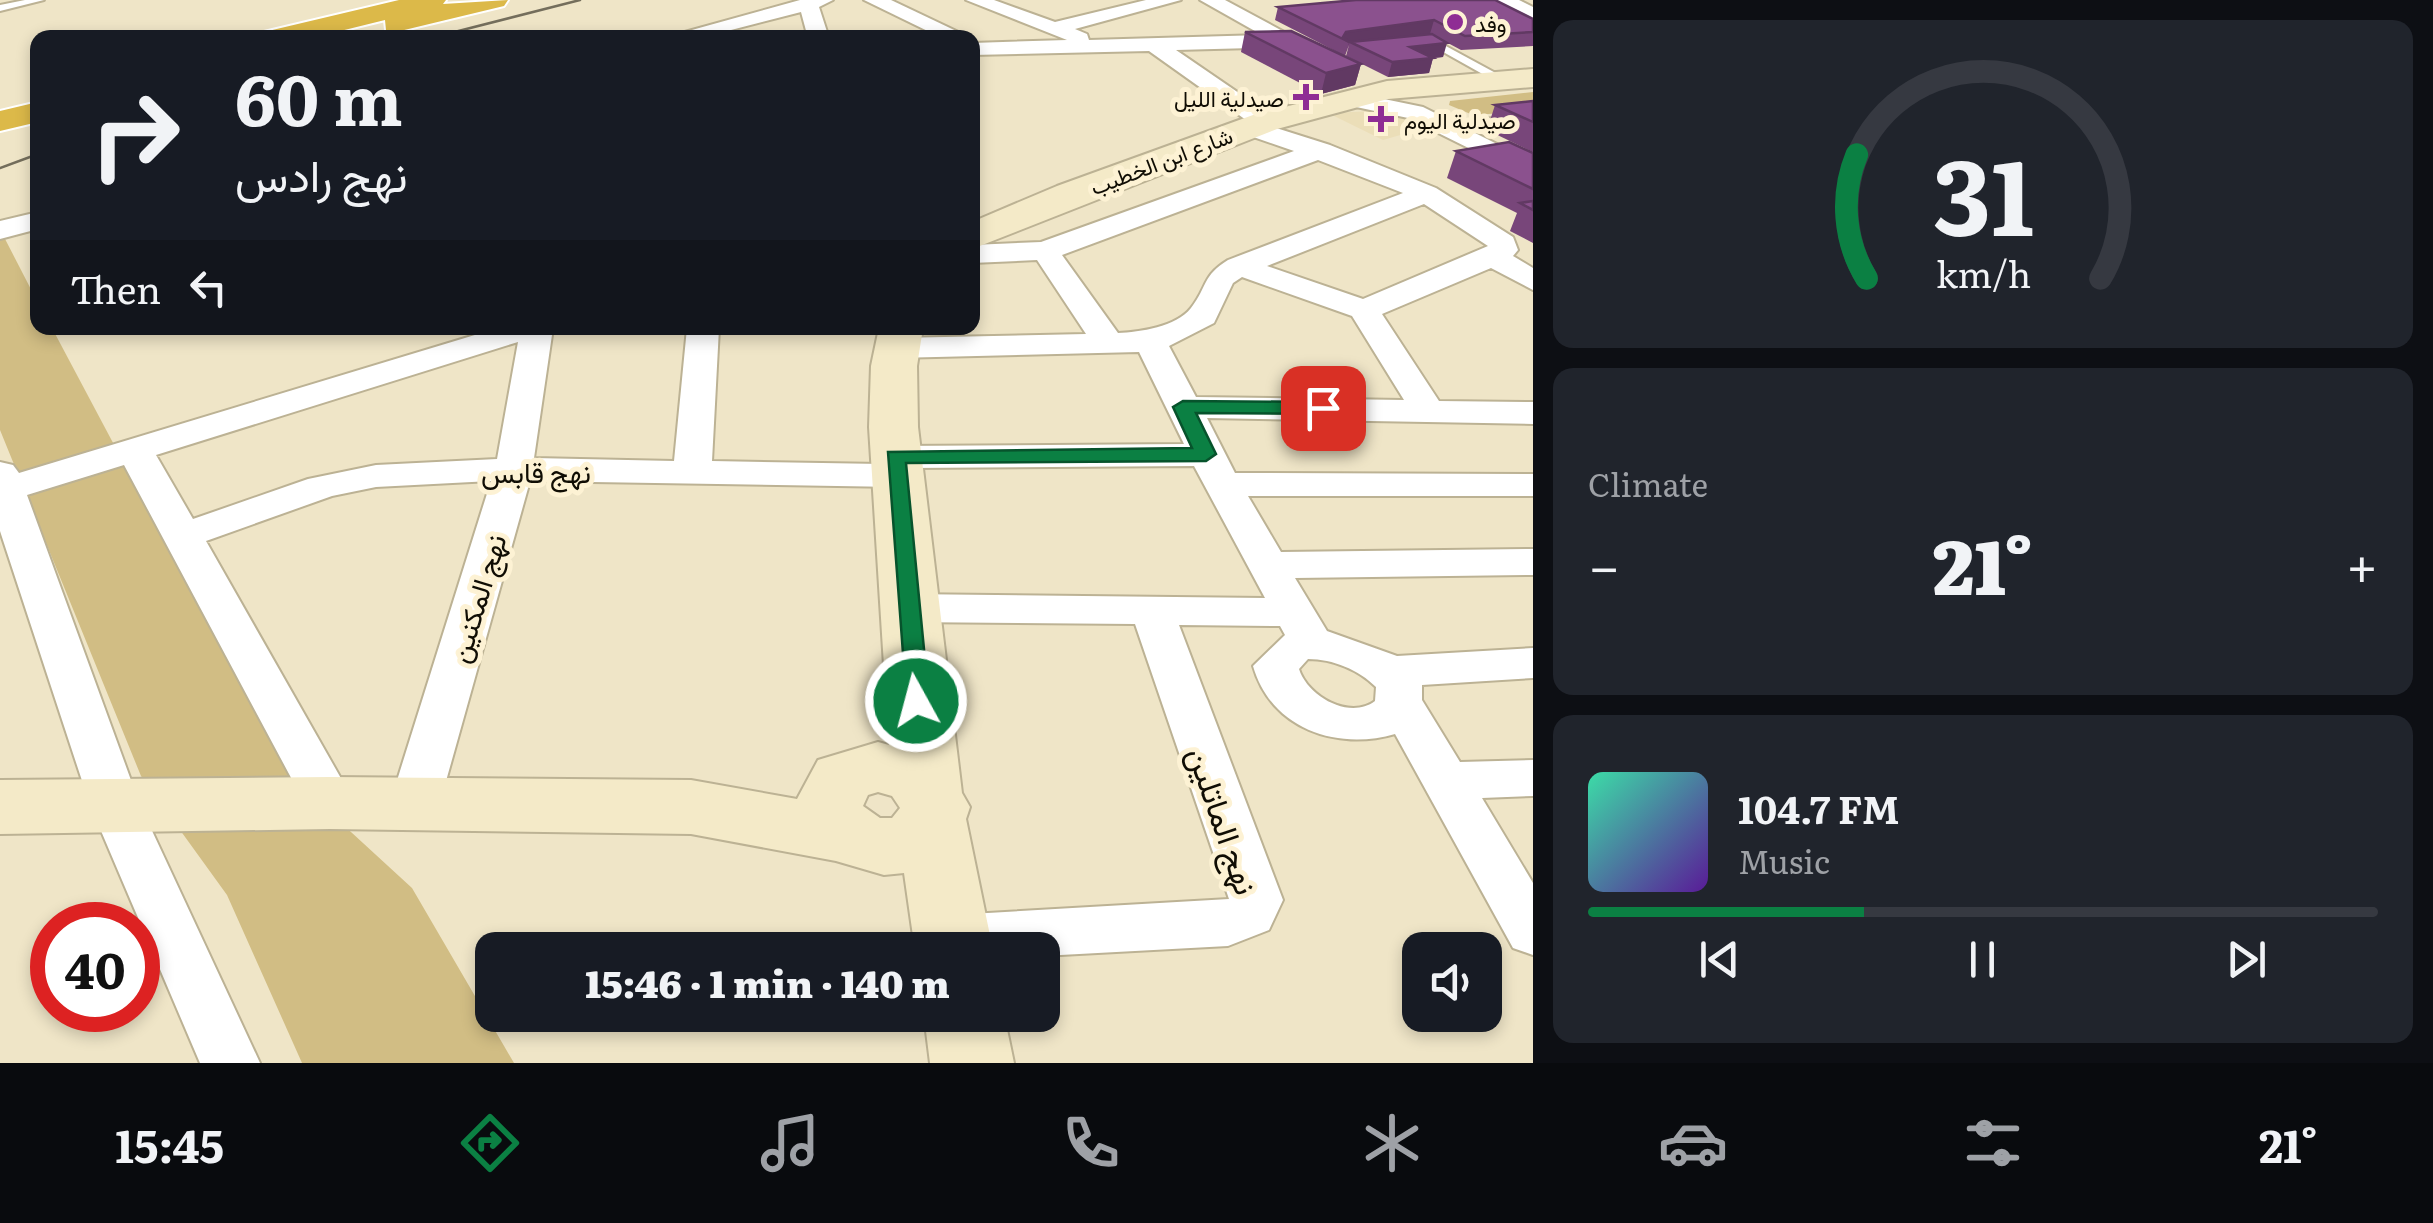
<!DOCTYPE html>
<meta charset="utf-8">
<style>
body{margin:0;font-family:Literata,Vazirmatn,serif;background:#20242c;color:#f1f3f6;height:100vh;display:flex;flex-direction:column;font-size:38px;white-space:nowrap}
*{box-sizing:border-box;margin:0}
p{font-size:32px;color:#9ea1a6}
.icon{flex:none;width:55px;height:55px;fill:none;stroke:currentColor;stroke-width:2;stroke-linecap:round;stroke-linejoin:round}
.map{position:relative;flex:1;overflow:hidden}
.details{display:flex;flex-direction:column;gap:20px;padding:20px;background:#0d0f14;width:900px}
.details>*{flex:none}
.guide{position:absolute;left:30px;top:30px;width:950px;height:305px;border-radius:20px;box-shadow:0 5px 15px #0003;background:#171b24;color:#f1f3f6;overflow:hidden}
.tools{position:absolute;left:1402px;top:932px;display:grid;gap:20px}
.tools a{display:grid;place-items:center;width:100px;height:100px;border-radius:20px;background:#171b24;box-shadow:0 5px 15px #0003;font-size:50px}
.speed{position:absolute;left:30px;top:902px;display:flex;gap:20px;font-size:50px;font-weight:700;text-align:center}
.speed>*{display:grid;place-content:center;width:130px;height:130px;border-radius:50%;background:#171b24;box-shadow:0 5px 15px #0003;line-height:1}
.speed .limit{border:15px solid #d22;background:#fff;color:#111}
.pin{position:absolute;display:grid;place-items:center;width:85px;height:85px;color:#fff;margin:-42px;border-radius:20px;box-shadow:0 5px 15px #0006}
.me{position:absolute;width:110px;margin:-55px;rotate:353deg;stroke-linejoin:round;filter:drop-shadow(0 0 8px #0008)}
.turn{display:flex;align-items:center;gap:35px;height:210px;padding:0 40px;font-size:45px}
.turn .icon{width:130px;height:130px;stroke-width:2.5}
.turn b{display:block;font-size:70px;line-height:85px}
.then{display:flex;align-items:center;height:95px;padding:0 40px;background:#0003;gap:20px;font-size:38px}
.big{font-size:75px;font-weight:800;line-height:1.1}
.details .card{flex:1;display:flex;flex-direction:column;justify-content:center;gap:15px;min-width:0;padding:0 35px;border-radius:20px;background:#20242c}
.details .dial{align-items:center;gap:0}
.dial svg{height:260px;overflow:visible;fill:none;stroke:#363941;stroke-width:7;stroke-linecap:round;text-anchor:middle}
.dial text{fill:#f1f3f6;stroke:none}
.song{display:flex;align-items:center;gap:30px}
.cover{width:120px;height:120px;border-radius:15px;background:linear-gradient(135deg,hsl(160 70% 55%),hsl(270 70% 35%))}
.played{height:10px;border-radius:5px;background:linear-gradient(90deg,#0b8043 35%,#363941 35%)}
.keys{display:flex;justify-content:space-around;direction:ltr}
.heat{display:flex;justify-content:space-between;align-items:center;font-size:55px;direction:ltr}
.trip{position:absolute;left:475px;top:932px;width:585px;height:100px;border-radius:20px;background:#171b24;box-shadow:0 5px 15px #0003;font-weight:800;line-height:100px;text-align:center}
.tab-bar{display:flex;height:160px;justify-content:space-around;align-items:center;background:#090b0e;color:#9ea1a6}
.tab-bar .icon{width:70px;height:70px}
.tab-bar .active{color:#0b8043}
.tab-bar b{font-size:45px;color:#f1f3f6}
main{display:flex;flex:1;min-height:0}
.map>svg:first-child{display:block}
.built{fill:#ebdeb8}
.green{fill:#d1bd84}
.lines{fill:none;stroke-linecap:round;stroke-linejoin:round}
.lane-casing{stroke:#bcb294;stroke-width:4}
.street-casing{stroke:#bcb294;stroke-width:4}
.secondary-casing{stroke:#bcb294;stroke-width:4}
.highway-casing{stroke:#fff;stroke-width:4}
.lane{fill:#fff;fill-rule:evenodd}
.street{fill:#fff;fill-rule:evenodd}
.secondary{fill:#f4eac8;fill-rule:evenodd}
.highway{fill:#dcb949;fill-rule:evenodd}
.tram{stroke:#746e5c;stroke-width:2.5}
.wall{fill:#78467a}
.shaded-wall{fill:#613963}
.building{fill:#8b518e;stroke:#613963;stroke-width:2.5}
.route{fill:#0b8043;stroke:#07532c;stroke-width:2.5}
.poi-dot{fill:#8f2d94;stroke:#fdf2d4;stroke-width:4}
.labels{text-anchor:middle;dominant-baseline:central;stroke-width:10;stroke-linejoin:round;paint-order:stroke}
.far-poi-label{font-size:22px;fill:#100d04;stroke:#fdf2d4;text-anchor:start}
.far-street-label{font-size:22px;fill:#100d04;stroke:#fdf2d4}
.street-label{font-size:28px;fill:#100d04;stroke:#fdf2d4}
.near-street-label{font-size:32px;fill:#100d04;stroke:#fdf2d4}
</style>
<main>
<div class="map">
<svg width="1533" height="1063" viewBox="0 0 1533 1063">
<rect width="100%" height="100%" fill="#efe5c7"/>
<!-- built -->
<path class="built" d="M1402 110 1435 125 1383 140 1328 113Z"/>
<!-- green -->
<g class="green">
<path d="M1533 92V111L1473 115 1449 105 1450 101Z"/>
<path d="M4 237 37 301 38 328H52L290 776 412 888 514 1063H302L227 895 141 776 0 430V238Z"/>
</g>
<g class="lines">
<!-- lane casing -->
<g class="lane-casing">
<g id="lane">
<path d="M25 0H44L0 11V5Z"/>
<path d="M1431 38 1503 77 1505 79 1495 81 1429 44 1419 46 1414 43Z"/>
<path d="M1533 113V121L1484 127 1478 123 1484 119Z"/>
</g>
</g>
<!-- street casing -->
<g class="street-casing">
<g id="street">
<path d="M800 0H833L819 7 829 38H808L801 12 700 38H663Z"/>
<path d="M864 0H891L971 38H942Z"/>
<path d="M966 0H994L1055 22 1146 0H1181L1075 29 1087 34 1089 40 1262 35 1200 0H1225L1301 41 1290 47 1176 50 1274 117 1277 122 1273 127 1330 145 1436 188 1513 237 1518 250 1513 256 1533 268V290L1491 268 1382 314 1439 401 1533 402V424L1207 418 1235 473 1533 474V496H1248L1281 552 1533 549V575L1295 578 1327 631 1397 656 1533 648V678L1422 685V700L1460 762 1533 760V796L1482 798 1533 883V955L1513 948 1395 734C1337 751 1271 729 1253 666L1285 635 1280 626 1179 625 1283 900 1269 930 1228 946 1042 956V950H931L925 938 933 922 953 915 1229 899 1135 624 905 622 890 618 884 608 890 598 905 594 1265 598 1194 466 910 468 916 476 910 484 897 487 530 481 439 806 432 820 414 825 396 820 389 806 491 481 376 487 332 496 206 541 355 803 348 817 330 822 312 817 124 465 27 495 140 805 260 1063H200L90 805 0 531V462L13 465 19 473 498 328H553L534 458 674 461 687 328H719L712 461 882 464 876 457 882 449 895 446 1184 444 1139 352 895 358 883 355 879 348 883 341 895 338 1086 334 1037 260 972 263V245L1041 242 1294 151 1239 132 1236 127 1246 120 1149 51 972 55V43L1067 40ZM1318 160 1403 193 1228 260C1202 276 1208 286 1191 308 1176 327 1140 332 1118 333L1062 255ZM1424 204 1488 246 1363 299 1267 266ZM1242 277 1352 316 1404 400 1196 397 1169 346 1214 323 1233 283ZM518 342 497 459 376 465 308 479 193 519 156 455ZM1308 659C1333 659 1359 670 1376 687L1375 701C1350 720 1308 697 1299 669Z"/>
<path d="M1494 0H1519L1533 7V21Z"/>
<path d="M1350 92 1423 107 1533 162V180L1408 118 1342 104 1338 99Z"/>
<path d="M38 212V229L0 239V221Z"/>
</g>
</g>
<!-- secondary casing -->
<g class="secondary-casing">
<g id="secondary">
<path d="M1533 69V87L1388 99 1277 129 972 249V222L1057 186 1253 115 1387 81Z"/>
<path d="M879 328H923L917 366 918 427 962 793 970 807 966 819 993 950H915L904 873 884 875 836 861 691 834 330 829 0 834V780L330 777 691 780 797 799 818 760 878 742 889 745 869 427 871 366ZM878 792 892 796 900 808 892 818H880L863 806 868 795Z"/>
<path d="M924 1015H1004L1014 1063H930Z"/>
</g>
</g>
<!-- highway casing -->
<g class="highway-casing">
<g id="highway">
<path d="M399 0H446L443 4 508 0 504 6 396 32 386 30 385 20 312 38H260L264 32Z"/>
<path d="M38 102V122L0 131V111Z"/>
</g>
</g>
<!-- lane -->
<use href="#lane" class="lane"/>
<!-- street -->
<use href="#street" class="street"/>
<!-- secondary -->
<use href="#secondary" class="secondary"/>
<!-- highway -->
<use href="#highway" class="highway"/>
<!-- tram -->
<g class="tram">
<path d="M431 38 580 0"/>
<path d="M0 168 38 154"/>
</g>
</g>
<!-- wall -->
<g class="wall">
<path d="M1278 7 1533 19V46L1461 50 1446 42 1443 57 1433 58 1429 73 1388 77 1346 56 1349 45 1345 56 1275 20Z"/>
<path d="M1245 32 1361 64 1355 85 1321 94 1241 52Z"/>
<path d="M1533 101V152L1487 130 1495 105Z"/>
<path d="M1456 151 1533 153V243L1510 231 1517 213 1447 178Z"/>
</g>
<!-- shaded-wall -->
<g class="shaded-wall">
<path d="M1434 20 1430 34 1350 42 1348 46 1349 42 1342 38 1346 32Z"/>
<path d="M1447 43 1443 57 1433 58 1429 73 1388 77 1392 62 1410 47Z"/>
<path d="M1361 64 1355 85 1321 94 1326 73Z"/>
</g>
<!-- building -->
<g class="building">
<path d="M1356 0H1495L1533 19V32L1465 36 1434 20 1346 32 1343 37 1349 42 1278 7Z"/>
<path d="M1291 31 1361 64 1326 73 1245 32Z"/>
<path d="M1432 34 1447 43 1410 47 1433 58 1392 62 1350 42Z"/>
<path d="M1533 101V122L1495 105Z"/>
<path d="M1509 142 1533 153V189L1456 151Z"/>
<path d="M1533 201V210L1520 203Z"/>
</g>
<!-- route -->
<path class="route" d="M1183 401 1323 402 1333 408 1323 414 1196 413 1216 454 1206 461 906 463 929 701 925 707H907L888 452 1192 448 1173 407Z"/>
<!-- markers -->
<g class="poi-dot">
<circle cx="1455" cy="22" r="10"/>
<path d="M1301 82h10v10h10v10h-10v10h-10v-10h-10v-10h10z"/>
<path d="M1376 104h10v10h10v10h-10v10h-10v-10h-10v-10h10z"/>
</g>
<g class="labels">
<!-- far-poi labels -->
<g class="far-poi-label">
<text x="1475" y="22">وفد</text>
<text x="1284" y="97" text-anchor="end">صيدلية الليل</text>
<text x="1404" y="119">صيدلية اليوم</text>
</g>
<!-- far-street labels -->
<g class="far-street-label">
<text transform="translate(1161 160) rotate(-21)">شارع ابن الخطيب</text>
</g>
<!-- street labels -->
<g class="street-label">
<text x="536" y="471">نهج قابس</text>
<text transform="translate(476 598) rotate(-73)">نهج المكنين</text>
</g>
<!-- near-street labels -->
<g class="near-street-label">
<text transform="translate(1225 820) rotate(71)">نهج الماتلين</text>
</g>
</g>
</svg>
<div class="tools">
<a><svg class="icon" aria-label="sound" viewBox="0 0 24 24"><path d="M4 9h4l5-4v14l-5-4H4zM17 9q2 3 0 6"/></svg></a>
</div>
<div class="speed"><div class="limit">40</div></div>
<div class="pin" style="left:1323px;top:408px;background:#d93025"><svg class="icon" aria-label="arrive" viewBox="0 0 24 24"><path d="M6 21V4h12l-3 4 3 4H6"/></svg></div>
<svg class="me" style="left:916px;top:701px" viewBox="-20 -20 40 40"><circle r="17" fill="#0b8043" stroke="#fff" stroke-width="3"/><path d="M0-11L8 9 0 5-8 9z" fill="#fff"/></svg>
<div class="trip">15:46 · 1 min · 140 m</div>
<div class="guide">
<div class="turn"><svg class="icon" aria-label="right" viewBox="0 0 24 24"><path d="M7 20v-9h11M14 6l5 5-5 5"/></svg><div><b>60 m</b>نهج رادس</div></div>
<div class="then">Then<svg class="icon" aria-label="left" viewBox="0 0 24 24"><path d="M17 20v-9H6M10 6l-5 5 5 5"/></svg></div>
</div>
</div>
<section class="details">
<div class="card dial"><svg viewBox="0 0 100 80">
<path d="M14 69A42 42 0 1 1 86 69"/>
<path d="M14 69A42 42 0 0 1 11 31" stroke="#0b8043"/>
<text x="50" y="56" font-size="32" font-weight="700">31</text>
<text x="50" y="72" font-size="11">km/h</text>
</svg></div>
<div class="card"><p>Climate</p>
<div class="heat"><a>−</a><b class="big">21°</b><a>+</a></div>
</div>
<div class="card">
<div class="song"><i class="cover"></i><div><b>104.7 FM</b><p>Music</p></div></div>
<div class="played"></div>
<div class="keys"><svg class="icon" aria-label="previous" viewBox="0 0 24 24"><path d="M18 5L8 12l10 7zM5 5v14"/></svg><svg class="icon" aria-label="pause" viewBox="0 0 24 24"><path d="M8 5v14M16 5v14"/></svg><svg class="icon" aria-label="next" viewBox="0 0 24 24"><path d="M6 5l10 7-10 7zM19 5v14"/></svg></div>
</div>
</section>
</main>
<nav class="tab-bar">
<b>15:45</b>
<svg class="icon active" aria-label="directions" viewBox="0 0 24 24"><path d="M12 3l9 9-9 9-9-9zM9 14v-3h6M13 9l2 2-2 2"/></svg>
<svg class="icon" aria-label="music" viewBox="0 0 24 24"><path d="M9 18V5l10-2v13"/><circle cx="6" cy="18" r="3"/><circle cx="16" cy="16" r="3"/></svg>
<svg class="icon" aria-label="phone" viewBox="0 0 24 24"><path d="M5 4h4l2 5-3 2q2 4 5 5l2-3 5 2v4C11 20 4 13 5 4z"/></svg>
<svg class="icon" aria-label="climate" viewBox="0 0 24 24"><path d="M12 3v18M4 7l16 10M4 17L20 7"/></svg>
<svg class="icon" aria-label="car" viewBox="0 0 24 24"><path d="M5 17H2v-5l4-1 3-4h7l3 4 3 1v5h-3M9 17h6M6 11h13"/><circle cx="7" cy="17" r="2"/><circle cx="17" cy="17" r="2"/></svg>
<svg class="icon" aria-label="filters" viewBox="0 0 24 24"><path d="M4 7h16M4 17h16"/><circle cx="9" cy="7" r="2"/><circle cx="15" cy="17" r="2"/></svg>
<b>21°</b>
</nav>
